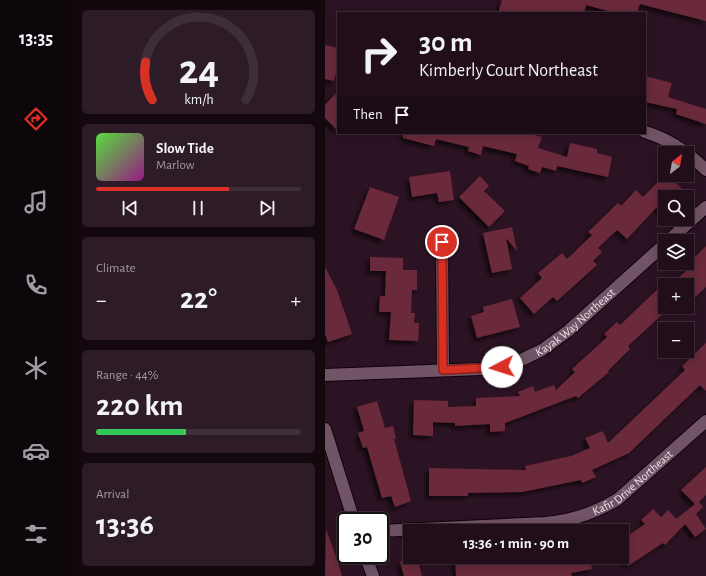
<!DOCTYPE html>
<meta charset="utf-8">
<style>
body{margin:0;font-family:"Alegreya Sans",sans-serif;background:#2d1c27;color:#f1f3f6;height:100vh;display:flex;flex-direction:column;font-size:15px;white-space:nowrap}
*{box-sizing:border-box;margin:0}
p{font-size:13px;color:#a29ca2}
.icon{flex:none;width:22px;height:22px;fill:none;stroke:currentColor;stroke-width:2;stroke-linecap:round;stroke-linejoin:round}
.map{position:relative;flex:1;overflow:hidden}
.details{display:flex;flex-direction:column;gap:10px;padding:10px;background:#12080e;width:253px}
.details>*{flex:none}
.top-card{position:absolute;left:12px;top:12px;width:309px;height:122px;border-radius:0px;box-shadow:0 2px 10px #0003,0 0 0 1px #3e2e39;background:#210e1a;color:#f1f3f6;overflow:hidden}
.needle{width:26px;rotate:31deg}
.controls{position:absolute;left:333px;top:146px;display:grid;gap:8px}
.controls a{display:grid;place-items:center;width:36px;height:36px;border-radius:0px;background:#210e1a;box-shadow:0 2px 10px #0003,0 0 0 1px #3e2e39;font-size:20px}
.speed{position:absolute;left:12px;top:512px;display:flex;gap:8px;font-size:20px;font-weight:700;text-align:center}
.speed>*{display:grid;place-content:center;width:52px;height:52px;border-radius:50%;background:#210e1a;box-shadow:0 2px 10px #0003,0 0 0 1px #3e2e39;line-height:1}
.speed .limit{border:2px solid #111;border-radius:6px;background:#fff;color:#111}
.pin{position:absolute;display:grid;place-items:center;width:34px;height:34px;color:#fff;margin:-17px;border:2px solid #fff;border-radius:50%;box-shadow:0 1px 4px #0007}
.me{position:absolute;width:44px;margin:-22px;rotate:265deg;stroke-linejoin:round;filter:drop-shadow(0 0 3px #0008)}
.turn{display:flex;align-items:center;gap:14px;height:84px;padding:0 16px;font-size:18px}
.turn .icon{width:52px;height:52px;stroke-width:2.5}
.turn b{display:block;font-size:28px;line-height:34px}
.then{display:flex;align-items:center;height:38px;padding:0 16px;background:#0003;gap:8px;font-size:15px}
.big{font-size:30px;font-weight:700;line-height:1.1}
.details .card{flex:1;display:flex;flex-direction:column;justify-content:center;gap:6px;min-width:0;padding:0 14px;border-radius:6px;background:#2d1c27}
.details .dial{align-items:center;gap:0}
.dial svg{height:104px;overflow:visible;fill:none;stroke:#3e2e39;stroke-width:7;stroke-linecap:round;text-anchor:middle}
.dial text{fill:#f1f3f6;stroke:none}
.song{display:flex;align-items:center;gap:12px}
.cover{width:48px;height:48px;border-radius:6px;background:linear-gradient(135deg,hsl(110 70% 55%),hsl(310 70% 35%))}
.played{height:4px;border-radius:2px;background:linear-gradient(90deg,#d93025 65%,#3e2e39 65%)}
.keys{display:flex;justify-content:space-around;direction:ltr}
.heat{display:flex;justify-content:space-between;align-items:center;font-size:22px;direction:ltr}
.charge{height:6px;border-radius:3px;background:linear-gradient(90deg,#34c759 44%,#3e2e39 0)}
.trip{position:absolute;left:78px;top:524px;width:226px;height:40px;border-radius:0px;background:#210e1a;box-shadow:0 2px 10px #0003,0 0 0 1px #3e2e39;font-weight:700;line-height:40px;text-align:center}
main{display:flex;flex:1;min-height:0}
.tab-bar{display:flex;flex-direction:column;width:72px;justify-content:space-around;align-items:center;background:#0d060a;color:#a29ca2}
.tab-bar .icon{width:28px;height:28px}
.tab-bar .on{color:#d93025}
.tab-bar b{font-size:18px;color:#f1f3f6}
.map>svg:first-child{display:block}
.building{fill:#6b293a;filter:url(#shadow)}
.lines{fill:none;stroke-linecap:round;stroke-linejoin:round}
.minor-casing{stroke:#13010c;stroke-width:14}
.minor{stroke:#715465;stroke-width:12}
.route-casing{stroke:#8d1f18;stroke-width:10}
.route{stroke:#d93025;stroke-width:7}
.labels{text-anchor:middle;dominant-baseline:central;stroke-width:4;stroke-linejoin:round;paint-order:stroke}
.street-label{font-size:12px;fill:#f3e1eb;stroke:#0e040a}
</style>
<main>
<nav class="tab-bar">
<b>13:35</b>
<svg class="icon on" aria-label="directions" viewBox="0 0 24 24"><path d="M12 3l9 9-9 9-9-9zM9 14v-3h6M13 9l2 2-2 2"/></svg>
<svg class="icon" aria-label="music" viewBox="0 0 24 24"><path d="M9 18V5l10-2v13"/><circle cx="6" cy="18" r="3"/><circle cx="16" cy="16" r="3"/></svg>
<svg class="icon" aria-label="phone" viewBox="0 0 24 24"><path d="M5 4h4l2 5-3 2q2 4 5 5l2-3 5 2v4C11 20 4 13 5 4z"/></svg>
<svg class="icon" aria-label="climate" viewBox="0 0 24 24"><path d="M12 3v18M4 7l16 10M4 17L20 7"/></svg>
<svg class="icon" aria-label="car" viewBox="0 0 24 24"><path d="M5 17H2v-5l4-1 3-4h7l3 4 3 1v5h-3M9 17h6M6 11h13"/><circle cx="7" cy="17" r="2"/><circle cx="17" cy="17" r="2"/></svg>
<svg class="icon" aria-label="filters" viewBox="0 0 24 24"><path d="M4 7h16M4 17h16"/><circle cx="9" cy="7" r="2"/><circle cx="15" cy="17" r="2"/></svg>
</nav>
<section class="details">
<div class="card dial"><svg viewBox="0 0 100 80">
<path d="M14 69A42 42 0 1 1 86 69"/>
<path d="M14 69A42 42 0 0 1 9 40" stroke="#d93025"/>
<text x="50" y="56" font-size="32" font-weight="700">24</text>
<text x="50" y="72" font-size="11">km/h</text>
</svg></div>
<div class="card">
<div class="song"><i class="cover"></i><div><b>Slow Tide</b><p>Marlow</p></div></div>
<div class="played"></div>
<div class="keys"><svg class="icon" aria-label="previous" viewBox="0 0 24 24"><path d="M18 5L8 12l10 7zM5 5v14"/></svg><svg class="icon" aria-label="pause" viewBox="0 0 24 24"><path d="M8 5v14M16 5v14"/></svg><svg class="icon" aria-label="next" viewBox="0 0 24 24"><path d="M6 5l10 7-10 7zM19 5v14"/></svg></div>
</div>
<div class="card"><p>Climate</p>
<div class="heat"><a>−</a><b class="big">22°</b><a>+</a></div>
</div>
<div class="card"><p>Range · 44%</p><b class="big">220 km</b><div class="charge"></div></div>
<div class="card"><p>Arrival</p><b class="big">13:36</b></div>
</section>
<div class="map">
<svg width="381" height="576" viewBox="0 0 381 576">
<defs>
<filter id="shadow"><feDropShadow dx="-3.5" dy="3.5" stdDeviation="2" flood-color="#0009"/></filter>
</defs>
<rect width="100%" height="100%" fill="#2c1323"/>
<!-- building -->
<g class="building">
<path d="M177 0H381V21L315 4 312 13H290L261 5 259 13H173Z"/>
<path d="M0 45 13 48V65L9 81 0 79Z"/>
<path d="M320 76 347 83 343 97 381 109V124L351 114 352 109 320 102Z"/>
<path d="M13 91V131L0 118V105Z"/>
<path d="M78 133H203L217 137 213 148 242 157 245 143 272 149V153L287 157 283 177 232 166 231 171 217 167 215 173 203 169 204 166 190 161 192 154 158 146 156 155 143 151 144 147 111 139 109 146 78 138Z"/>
<path d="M125 171 129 200 114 202 112 193 87 197 84 177Z"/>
<path d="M340 175H343L357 189 348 197H340V215L332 207 302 239 292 230 273 248 277 252 268 261 272 265 232 301 228 297 209 314 195 298 217 278 213 273 237 253 242 259 267 235 263 232 293 203 296 206 311 190 318 197Z"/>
<path d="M155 176 164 186 159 191 180 211 164 227 134 197Z"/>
<path d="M45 187 74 197 59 240 29 229Z"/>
<path d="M187 227 192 251 181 238 187 269 167 273 158 233Z"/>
<path d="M381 246V287L362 305V285H346L366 266 364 263Z"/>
<path d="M45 257 78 258V270H92V290H87L86 313H90L89 323H94L93 341 64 340 66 312H54L55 296H60L61 271H45Z"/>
<path d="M0 267 12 290 27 334 3 342 0 334Z"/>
<path d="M340 282V312L303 346 305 349 283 371 284 372 253 398 251 396 180 423V431L165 432V424L130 426V423L108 422V436L88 435 89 400 123 401V407L151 406V398L195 396 193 392 208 386 210 392 229 385 231 390 250 372 247 369 282 337 279 334 292 322 295 325Z"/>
<path d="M187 299 195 327 152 338 146 316 159 312 158 307Z"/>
<path d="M381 343V391L375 385 304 453 267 470 271 477 257 483 256 480 197 492 143 493V496H104V468L201 470 200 466 246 456 265 448 260 438 278 431 283 443 360 370 357 366Z"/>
<path d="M52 401 60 428 68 426 71 439H69L86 501 70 507 66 496 57 498 42 447 38 448 33 433 39 431 32 407Z"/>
<path d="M381 467V495L374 502 378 507 371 514 381 529 370 537 360 524 340 545 338 543 303 566 297 556V540L320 524 316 520 328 509 336 517 343 510 351 519 370 504 356 490Z"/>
<path d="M1 529 12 559 17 576H0Z"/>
<path d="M92 557 97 576H79L75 562Z"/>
<path d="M130 557H265L267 569 246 573 247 576H131Z"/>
</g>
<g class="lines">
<!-- minor casing -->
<g class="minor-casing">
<g id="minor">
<path d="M320 132C344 139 363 152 381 170"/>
<path d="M343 241 381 207"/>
<path d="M117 242 118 370"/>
<path id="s1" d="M0 375 156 369 177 367 192 362 217 350 243 331 340 244"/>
<path d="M0 429 29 521"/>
<path id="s2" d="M55 531 220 523C247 521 270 513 293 499L381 421"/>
<path d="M40 555 48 576"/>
</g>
</g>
<!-- minor -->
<use href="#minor" class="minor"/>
</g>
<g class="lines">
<!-- route casing -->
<g class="route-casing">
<path id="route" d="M117 242 118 370 177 367"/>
</g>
<!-- route -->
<use href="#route" class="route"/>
</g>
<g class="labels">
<!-- street labels -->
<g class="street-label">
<text stroke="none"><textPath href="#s1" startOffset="264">Kayak Way Northeast</textPath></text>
<text stroke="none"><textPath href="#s2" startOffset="264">Kafir Drive Northeast</textPath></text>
</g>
</g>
</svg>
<div class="controls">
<a><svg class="needle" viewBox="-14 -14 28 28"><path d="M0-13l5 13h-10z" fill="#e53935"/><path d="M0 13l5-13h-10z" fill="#a29ca2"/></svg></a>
<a><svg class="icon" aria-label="search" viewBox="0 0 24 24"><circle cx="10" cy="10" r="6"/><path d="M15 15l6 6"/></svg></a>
<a><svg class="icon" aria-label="layers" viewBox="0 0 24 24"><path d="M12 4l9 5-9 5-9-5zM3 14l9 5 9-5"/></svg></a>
<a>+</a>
<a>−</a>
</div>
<div class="speed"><div class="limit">30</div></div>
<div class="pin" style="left:117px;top:242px;background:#d93025"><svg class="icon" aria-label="arrive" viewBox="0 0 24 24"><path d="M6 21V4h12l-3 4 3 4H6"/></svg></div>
<svg class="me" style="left:177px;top:367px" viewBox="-20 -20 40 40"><circle r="19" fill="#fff"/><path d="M0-13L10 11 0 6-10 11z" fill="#d93025"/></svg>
<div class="trip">13:36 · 1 min · 90 m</div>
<div class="top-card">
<div class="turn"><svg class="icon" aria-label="right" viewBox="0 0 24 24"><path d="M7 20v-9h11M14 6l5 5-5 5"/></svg><div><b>30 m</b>Kimberly Court Northeast</div></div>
<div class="then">Then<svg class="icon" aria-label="arrive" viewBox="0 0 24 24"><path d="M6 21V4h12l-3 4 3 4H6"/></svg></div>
</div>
</div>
</main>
